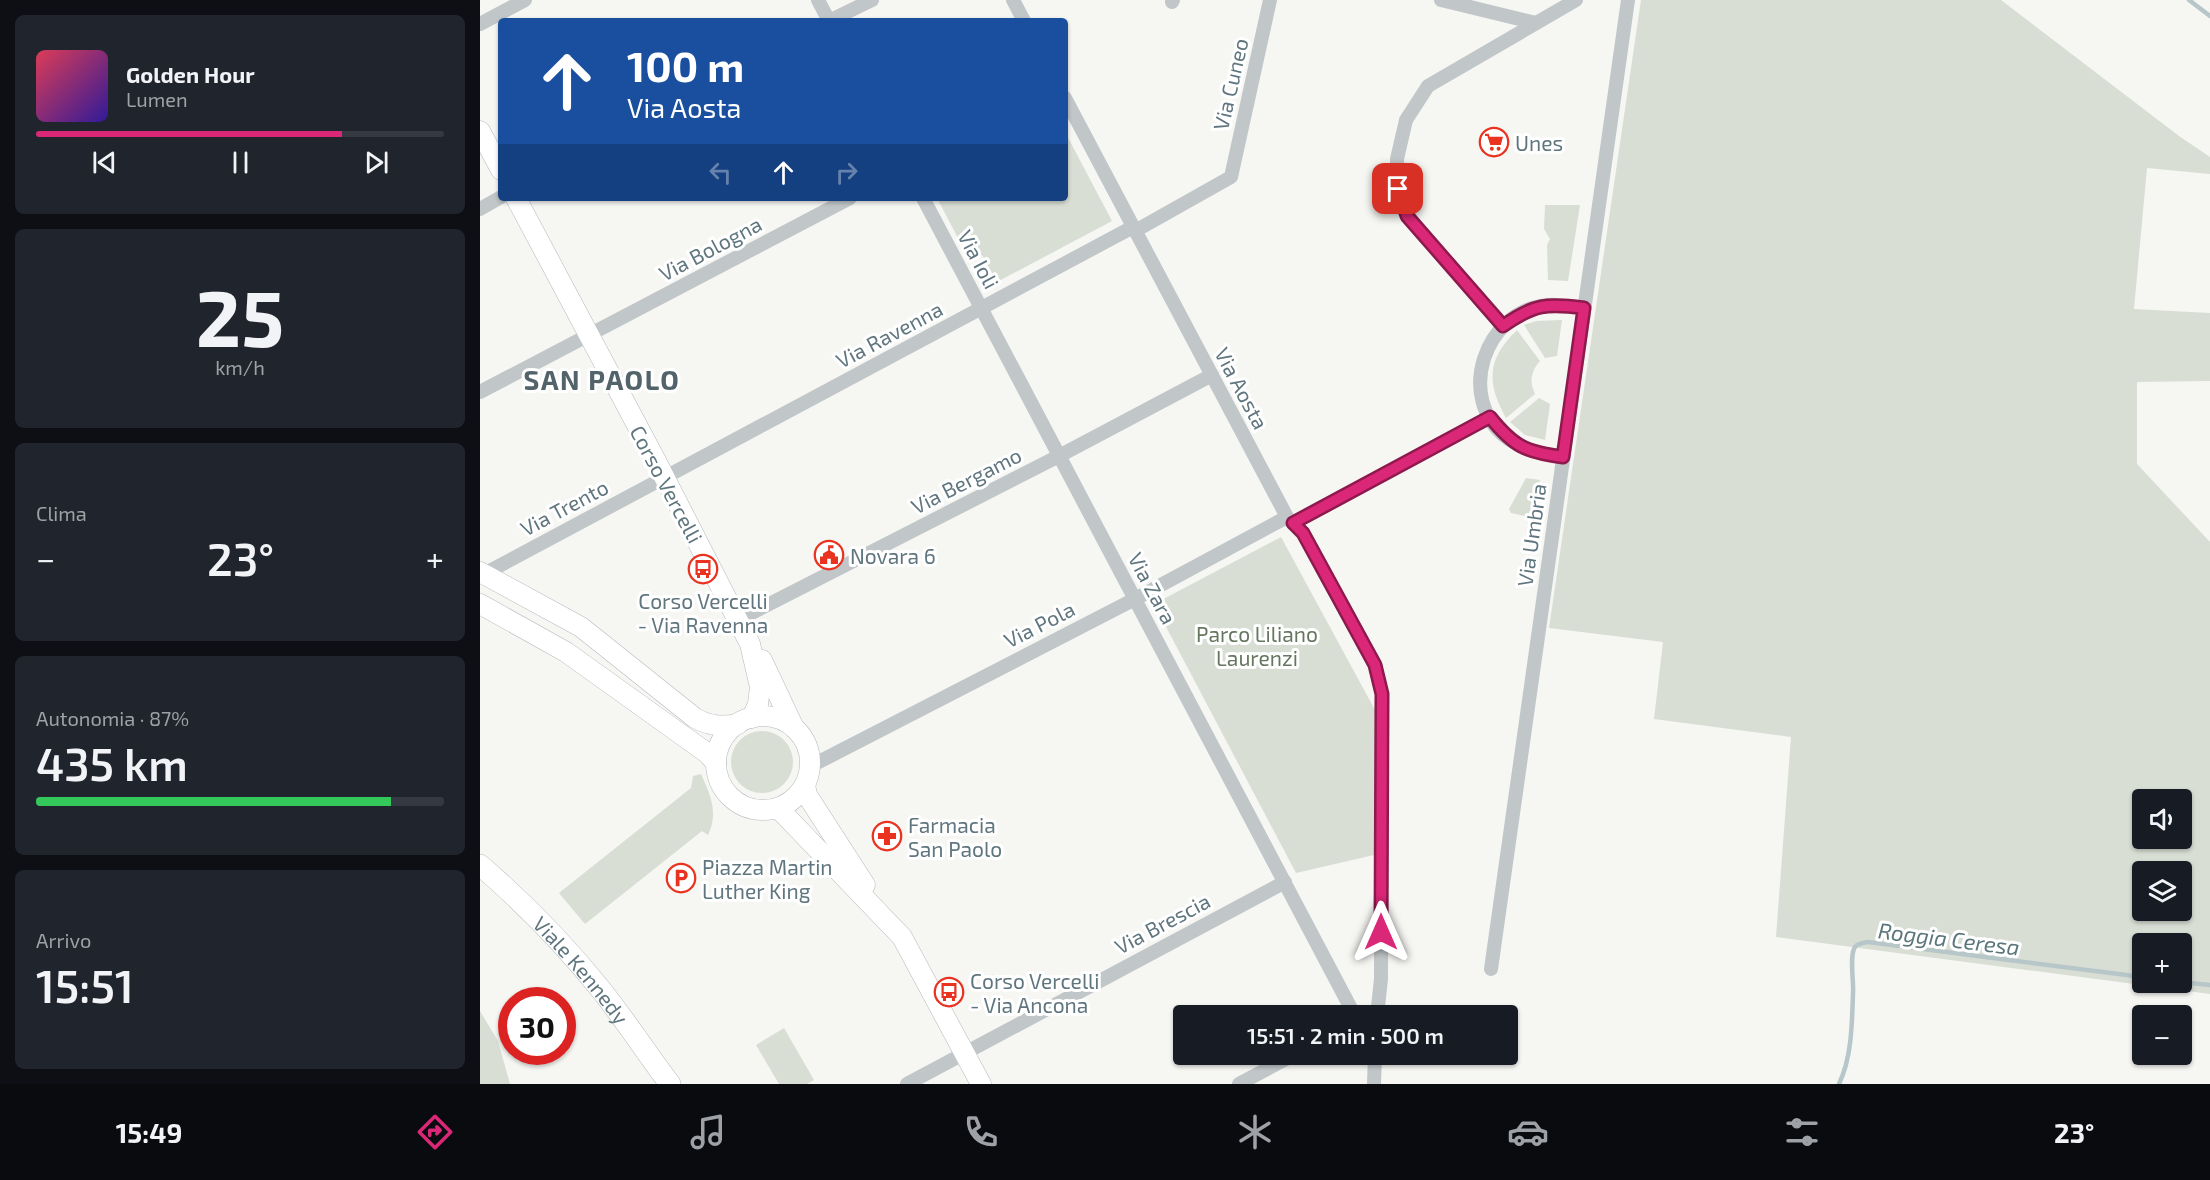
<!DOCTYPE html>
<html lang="it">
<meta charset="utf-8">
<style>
body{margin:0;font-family:"Exo 2",sans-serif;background:#20242c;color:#f1f3f6;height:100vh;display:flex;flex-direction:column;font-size:22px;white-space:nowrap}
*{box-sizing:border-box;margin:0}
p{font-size:20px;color:#9ea1a6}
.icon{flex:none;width:33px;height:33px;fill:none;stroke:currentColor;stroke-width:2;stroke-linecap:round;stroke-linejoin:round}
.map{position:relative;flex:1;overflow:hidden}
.drawer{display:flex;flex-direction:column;gap:15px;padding:15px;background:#0d0f14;width:480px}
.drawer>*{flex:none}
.top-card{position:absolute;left:18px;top:18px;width:570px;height:183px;border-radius:6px;box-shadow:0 2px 4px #0004;background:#1a4fa0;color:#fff;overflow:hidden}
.buttons{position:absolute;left:1652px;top:789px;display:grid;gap:12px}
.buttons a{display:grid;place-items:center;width:60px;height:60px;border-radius:6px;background:#171b24;box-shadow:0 2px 4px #0004;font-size:30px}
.speed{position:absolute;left:18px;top:987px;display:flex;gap:12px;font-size:30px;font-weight:700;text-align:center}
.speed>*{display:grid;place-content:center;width:78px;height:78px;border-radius:50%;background:#171b24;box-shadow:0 2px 4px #0004;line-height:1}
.speed .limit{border:9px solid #d22;background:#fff;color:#111}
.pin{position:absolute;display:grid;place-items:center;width:51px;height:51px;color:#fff;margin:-26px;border-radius:12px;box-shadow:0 3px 9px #0006}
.me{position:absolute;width:66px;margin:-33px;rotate:0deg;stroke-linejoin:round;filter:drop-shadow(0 0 4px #0008)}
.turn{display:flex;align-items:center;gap:21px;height:126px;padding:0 30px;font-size:27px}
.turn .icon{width:78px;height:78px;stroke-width:2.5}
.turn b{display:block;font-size:42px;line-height:51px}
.lanes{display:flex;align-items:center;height:57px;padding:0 30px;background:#0003;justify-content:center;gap:30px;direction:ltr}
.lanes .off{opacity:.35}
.big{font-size:45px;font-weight:600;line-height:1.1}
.drawer .widget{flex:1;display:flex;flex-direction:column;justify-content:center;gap:9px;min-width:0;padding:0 21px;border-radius:9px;background:#20242c}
.drawer .dial{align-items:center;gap:0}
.dial b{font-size:78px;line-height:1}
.song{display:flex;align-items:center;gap:18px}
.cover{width:72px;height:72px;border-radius:9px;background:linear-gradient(135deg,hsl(350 70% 55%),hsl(250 70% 35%))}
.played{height:6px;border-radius:3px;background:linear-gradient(90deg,#db2777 75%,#363941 75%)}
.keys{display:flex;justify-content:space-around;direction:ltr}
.heat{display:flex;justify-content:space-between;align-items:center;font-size:33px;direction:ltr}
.charge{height:9px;border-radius:4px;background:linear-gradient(90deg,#34c759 87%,#363941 0)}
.trip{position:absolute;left:693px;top:1005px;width:345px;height:60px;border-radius:6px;background:#171b24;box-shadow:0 2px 4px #0004;font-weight:600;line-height:60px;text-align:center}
.tab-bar{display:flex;height:96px;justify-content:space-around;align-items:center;background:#090b0e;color:#9ea1a6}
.tab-bar .icon{width:42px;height:42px}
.tab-bar .on{color:#db2777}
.tab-bar b{font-size:27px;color:#f1f3f6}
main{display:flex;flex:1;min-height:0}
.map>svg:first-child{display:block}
.green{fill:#d8ded4;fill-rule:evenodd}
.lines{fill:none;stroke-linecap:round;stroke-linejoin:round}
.stream{stroke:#b7c7c9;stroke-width:4.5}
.secondary-casing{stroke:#b3babd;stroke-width:21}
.primary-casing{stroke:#b4babc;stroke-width:22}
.street{stroke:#c1c6c9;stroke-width:14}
.secondary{stroke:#fff;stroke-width:20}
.primary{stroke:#fff;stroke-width:21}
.route-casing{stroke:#8e194d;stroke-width:15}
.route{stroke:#db2777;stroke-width:10}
.labels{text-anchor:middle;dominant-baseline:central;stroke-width:6;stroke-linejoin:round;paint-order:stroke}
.street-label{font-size:21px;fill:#60767f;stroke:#fff}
.poi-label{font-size:21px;fill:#60767f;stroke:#fff;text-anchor:start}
.park-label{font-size:21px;fill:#66775f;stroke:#fff}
.water-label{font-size:22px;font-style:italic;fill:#5a767b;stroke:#fff}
.district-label{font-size:27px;font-weight:bold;letter-spacing:1.5px;fill:#52636a;stroke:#fff}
</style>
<main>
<section class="drawer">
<div class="widget">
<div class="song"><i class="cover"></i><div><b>Golden Hour</b><p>Lumen</p></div></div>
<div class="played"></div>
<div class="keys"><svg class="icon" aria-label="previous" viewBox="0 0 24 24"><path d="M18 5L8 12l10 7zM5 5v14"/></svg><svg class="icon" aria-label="pause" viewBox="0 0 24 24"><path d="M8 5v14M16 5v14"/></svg><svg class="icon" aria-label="next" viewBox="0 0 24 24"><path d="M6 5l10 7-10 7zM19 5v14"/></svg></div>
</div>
<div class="widget dial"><b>25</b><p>km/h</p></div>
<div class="widget"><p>Clima</p>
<div class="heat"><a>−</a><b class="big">23°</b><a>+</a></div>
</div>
<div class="widget"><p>Autonomia · 87%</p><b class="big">435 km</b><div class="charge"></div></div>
<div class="widget"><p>Arrivo</p><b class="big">15:51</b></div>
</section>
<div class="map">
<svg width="1730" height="1084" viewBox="0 0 1730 1084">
<rect width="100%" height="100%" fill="#f6f6f3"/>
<!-- green -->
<g class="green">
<path d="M1161 0H1521L1699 136 1730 157V174L1667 168 1654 309 1730 313V381L1657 382V464L1730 542V994L1296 937 1311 737 1174 719 1183 642 1069 628ZM1662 800H1701V838H1662ZM1662 872H1701V910H1662ZM1662 944H1701V982H1662Z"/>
<path d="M585 132 632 221 517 282 502 255 490 261 457 198H585Z"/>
<path d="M1065 205H1100L1088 281 1068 280 1067 245 1070 239 1064 229Z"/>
<path d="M1082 320 1077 356 1065 358 1044 325 1056 321Z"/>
<path d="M1037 330 1060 361C1051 371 1049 382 1055 394L1026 418C1006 382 1007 359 1037 330Z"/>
<path d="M1059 398 1070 404 1065 440 1045 435 1030 422Z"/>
<path d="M1046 478 1060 480 1054 518 1031 513 1029 509Z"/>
<path d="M801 537 895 710 894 855 816 873 674 604Z"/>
<circle cx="282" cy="762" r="31"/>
<path d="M221 774C230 794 239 813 228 835L222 831 105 924 79 893 211 788 213 776Z"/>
<path d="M0 1011 18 1041 30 1084H0Z"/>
<path d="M304 1028 334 1080 327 1084H299L276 1045Z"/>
</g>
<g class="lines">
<!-- stream -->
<g class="stream">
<path d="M1709 0 1730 16"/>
<path d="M1701 982 1730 985"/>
<path d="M1359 1084C1372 1057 1372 1022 1373 993 1374 982 1369 955 1375 947 1378 943 1384 943 1388 942L1662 977"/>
</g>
<!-- secondary casing -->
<g class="secondary-casing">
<g id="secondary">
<path d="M0 131 21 170"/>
<path d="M36 198 175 459 270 644 280 687 278 704 272 718"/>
<path d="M0 572 101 627 215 718C229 726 242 727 258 724"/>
<path d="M0 604 86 652 227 753 236 763"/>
<path d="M282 660 314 728"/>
<circle cx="283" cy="763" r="47"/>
<path d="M325 785 327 795 385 885"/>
<path d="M298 808 422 937 501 1084"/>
</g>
</g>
<!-- primary casing -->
<g class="primary-casing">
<g id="primary">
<path id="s1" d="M0 865C44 903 86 946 122 991 146 1021 167 1054 190 1084"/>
</g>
</g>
<!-- street -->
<g class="street">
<path d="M338 0 349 21"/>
<path d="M533 0 544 21"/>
<path d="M961 0 1056 23"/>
<path d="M692 2 693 0"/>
<path d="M349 21 392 0"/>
<path d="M0 24 45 0"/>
<path d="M585 98 807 517 823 533 895 665 902 695 901 979 897 1016"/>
<path d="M443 198 875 1016"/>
<path d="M0 209 21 197"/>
<path d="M655 231 751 177 790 0"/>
<path d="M1023 326 927 216 918 189 917 159 926 120 948 86 1096 0"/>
<path d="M0 392 370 198"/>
<path d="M1083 457C1063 454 1044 450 1027 438 975 399 1004 310 1068 305 1079 304 1093 307 1104 308"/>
<path d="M813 523 1010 417"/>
<path d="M4 574 653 227"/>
<path d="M258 620 579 456 732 375"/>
<path d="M329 767 655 599 807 517"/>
<path d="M1011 969 1148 0"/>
<path d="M427 1084 805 882"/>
<path d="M759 1084 815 1054"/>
<path d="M894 1084 895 1054"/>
</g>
<!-- secondary -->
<use href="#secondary" class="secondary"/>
<!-- primary -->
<use href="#primary" class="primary"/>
</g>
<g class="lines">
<!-- route casing -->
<g class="route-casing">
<path id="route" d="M901 932 902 694 895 665 823 533 813 523 1010 417C1034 447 1046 452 1083 457L1104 308C1067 303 1054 304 1023 326L927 216 918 189"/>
</g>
<!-- route -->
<use href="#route" class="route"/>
</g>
<!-- icons -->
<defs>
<g id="supermarket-ring" transform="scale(1.5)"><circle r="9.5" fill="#fff" stroke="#e93320" stroke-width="1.5"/><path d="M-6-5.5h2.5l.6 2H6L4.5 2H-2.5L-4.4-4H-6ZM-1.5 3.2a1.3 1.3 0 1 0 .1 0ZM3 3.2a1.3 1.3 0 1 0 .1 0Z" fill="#e93320"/></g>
<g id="civic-ring" transform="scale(1.5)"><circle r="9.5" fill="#fff" stroke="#e93320" stroke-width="1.5"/><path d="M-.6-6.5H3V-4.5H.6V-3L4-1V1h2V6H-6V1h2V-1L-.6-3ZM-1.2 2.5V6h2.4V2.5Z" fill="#e93320"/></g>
<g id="bus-ring" transform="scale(1.5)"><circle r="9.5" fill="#fff" stroke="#e93320" stroke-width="1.5"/><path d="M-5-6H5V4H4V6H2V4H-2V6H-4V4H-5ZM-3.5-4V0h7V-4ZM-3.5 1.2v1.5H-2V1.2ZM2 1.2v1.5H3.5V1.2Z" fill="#e93320"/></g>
<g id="pharmacy-ring" transform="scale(1.5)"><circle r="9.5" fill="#fff" stroke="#e93320" stroke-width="1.5"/><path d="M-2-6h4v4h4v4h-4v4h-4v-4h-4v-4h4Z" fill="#e93320"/></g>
<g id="parking-ring" transform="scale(1.5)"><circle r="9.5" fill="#fff" stroke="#e93320" stroke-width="1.5"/><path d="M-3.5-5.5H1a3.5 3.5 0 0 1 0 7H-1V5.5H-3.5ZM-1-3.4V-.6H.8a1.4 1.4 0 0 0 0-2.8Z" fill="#e93320"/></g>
</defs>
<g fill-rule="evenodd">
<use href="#supermarket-ring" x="1014" y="142"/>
<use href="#civic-ring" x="349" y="555"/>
<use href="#bus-ring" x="223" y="569"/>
<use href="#pharmacy-ring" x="407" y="836"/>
<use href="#parking-ring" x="201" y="878"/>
<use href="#bus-ring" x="469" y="992"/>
</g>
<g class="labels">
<!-- street labels -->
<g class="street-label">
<text transform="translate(750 84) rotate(-77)">Via Cuneo</text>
<text transform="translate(230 248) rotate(-28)">Via Bologna</text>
<text transform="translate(499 259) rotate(62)">Via Ioli</text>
<text transform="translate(409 334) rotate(-28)">Via Ravenna</text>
<text transform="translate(762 388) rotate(62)">Via Aosta</text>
<text transform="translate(486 480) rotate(-27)">Via Bergamo</text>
<text transform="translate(187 484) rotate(62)">Corso Vercelli</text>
<text transform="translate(84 507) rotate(-28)">Via Trento</text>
<text transform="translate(1051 535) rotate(-82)">Via Umbria</text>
<text transform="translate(673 588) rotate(62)">Via Zara</text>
<text transform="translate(559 624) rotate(-27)">Via Pola</text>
<text transform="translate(682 923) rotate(-28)">Via Brescia</text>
<text stroke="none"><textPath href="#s1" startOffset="146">Viale Kennedy</textPath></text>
</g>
<!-- poi labels -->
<g class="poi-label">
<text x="1035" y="142">Unes</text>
<text x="370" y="555">Novara 6</text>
<text x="223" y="600" text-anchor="middle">Corso Vercelli<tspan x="223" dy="24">- Via Ravenna</tspan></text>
<text x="428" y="824">Farmacia<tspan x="428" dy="24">San Paolo</tspan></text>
<text x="222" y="866">Piazza Martin<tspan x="222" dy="24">Luther King</tspan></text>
<text x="490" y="980">Corso Vercelli<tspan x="490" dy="24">- Via Ancona</tspan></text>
</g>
<!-- park labels -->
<g class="park-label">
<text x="777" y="633">Parco Liliano<tspan x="777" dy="24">Laurenzi</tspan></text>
</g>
<!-- water labels -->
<g class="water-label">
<text transform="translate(1469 938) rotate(7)">Roggia Ceresa</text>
</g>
<!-- district labels -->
<g class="district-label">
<text x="122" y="379">SAN PAOLO</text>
</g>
</g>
</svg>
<div class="buttons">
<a><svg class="icon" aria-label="sound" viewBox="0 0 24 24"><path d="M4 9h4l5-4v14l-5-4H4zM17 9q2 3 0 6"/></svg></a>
<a><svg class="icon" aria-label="layers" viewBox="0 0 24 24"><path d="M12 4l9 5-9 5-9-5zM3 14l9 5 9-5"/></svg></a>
<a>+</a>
<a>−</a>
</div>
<div class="speed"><div class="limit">30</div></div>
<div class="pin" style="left:918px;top:189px;background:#d93025"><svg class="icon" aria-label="arrive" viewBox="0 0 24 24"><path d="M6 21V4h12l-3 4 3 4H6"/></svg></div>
<svg class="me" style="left:901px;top:932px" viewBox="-20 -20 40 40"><path d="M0-17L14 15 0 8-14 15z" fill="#db2777" stroke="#fff" stroke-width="4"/></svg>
<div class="trip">15:51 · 2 min · 500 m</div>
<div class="top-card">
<div class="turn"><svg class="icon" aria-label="ahead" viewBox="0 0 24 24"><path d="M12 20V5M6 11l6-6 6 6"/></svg><div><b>100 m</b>Via Aosta</div></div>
<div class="lanes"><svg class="icon off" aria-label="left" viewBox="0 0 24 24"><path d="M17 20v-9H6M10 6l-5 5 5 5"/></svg><svg class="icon" aria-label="ahead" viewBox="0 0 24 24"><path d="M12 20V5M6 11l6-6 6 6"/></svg><svg class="icon off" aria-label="right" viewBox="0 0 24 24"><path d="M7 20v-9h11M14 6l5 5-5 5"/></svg></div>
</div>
</div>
</main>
<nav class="tab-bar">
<b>15:49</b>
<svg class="icon on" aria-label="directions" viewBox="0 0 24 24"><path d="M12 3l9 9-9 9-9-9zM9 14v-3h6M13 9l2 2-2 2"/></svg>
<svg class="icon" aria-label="music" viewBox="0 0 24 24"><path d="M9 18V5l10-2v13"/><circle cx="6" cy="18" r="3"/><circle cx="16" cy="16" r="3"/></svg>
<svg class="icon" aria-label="phone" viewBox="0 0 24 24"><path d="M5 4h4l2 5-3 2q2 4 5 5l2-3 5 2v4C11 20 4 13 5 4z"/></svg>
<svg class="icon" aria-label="climate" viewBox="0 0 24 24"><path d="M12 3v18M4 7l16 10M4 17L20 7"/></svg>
<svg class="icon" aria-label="car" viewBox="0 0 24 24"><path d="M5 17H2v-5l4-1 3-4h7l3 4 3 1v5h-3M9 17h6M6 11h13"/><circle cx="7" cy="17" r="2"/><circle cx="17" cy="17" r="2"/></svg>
<svg class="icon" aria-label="filters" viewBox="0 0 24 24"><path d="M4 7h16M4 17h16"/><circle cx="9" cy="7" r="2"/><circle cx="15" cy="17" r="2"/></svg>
<b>23°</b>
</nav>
